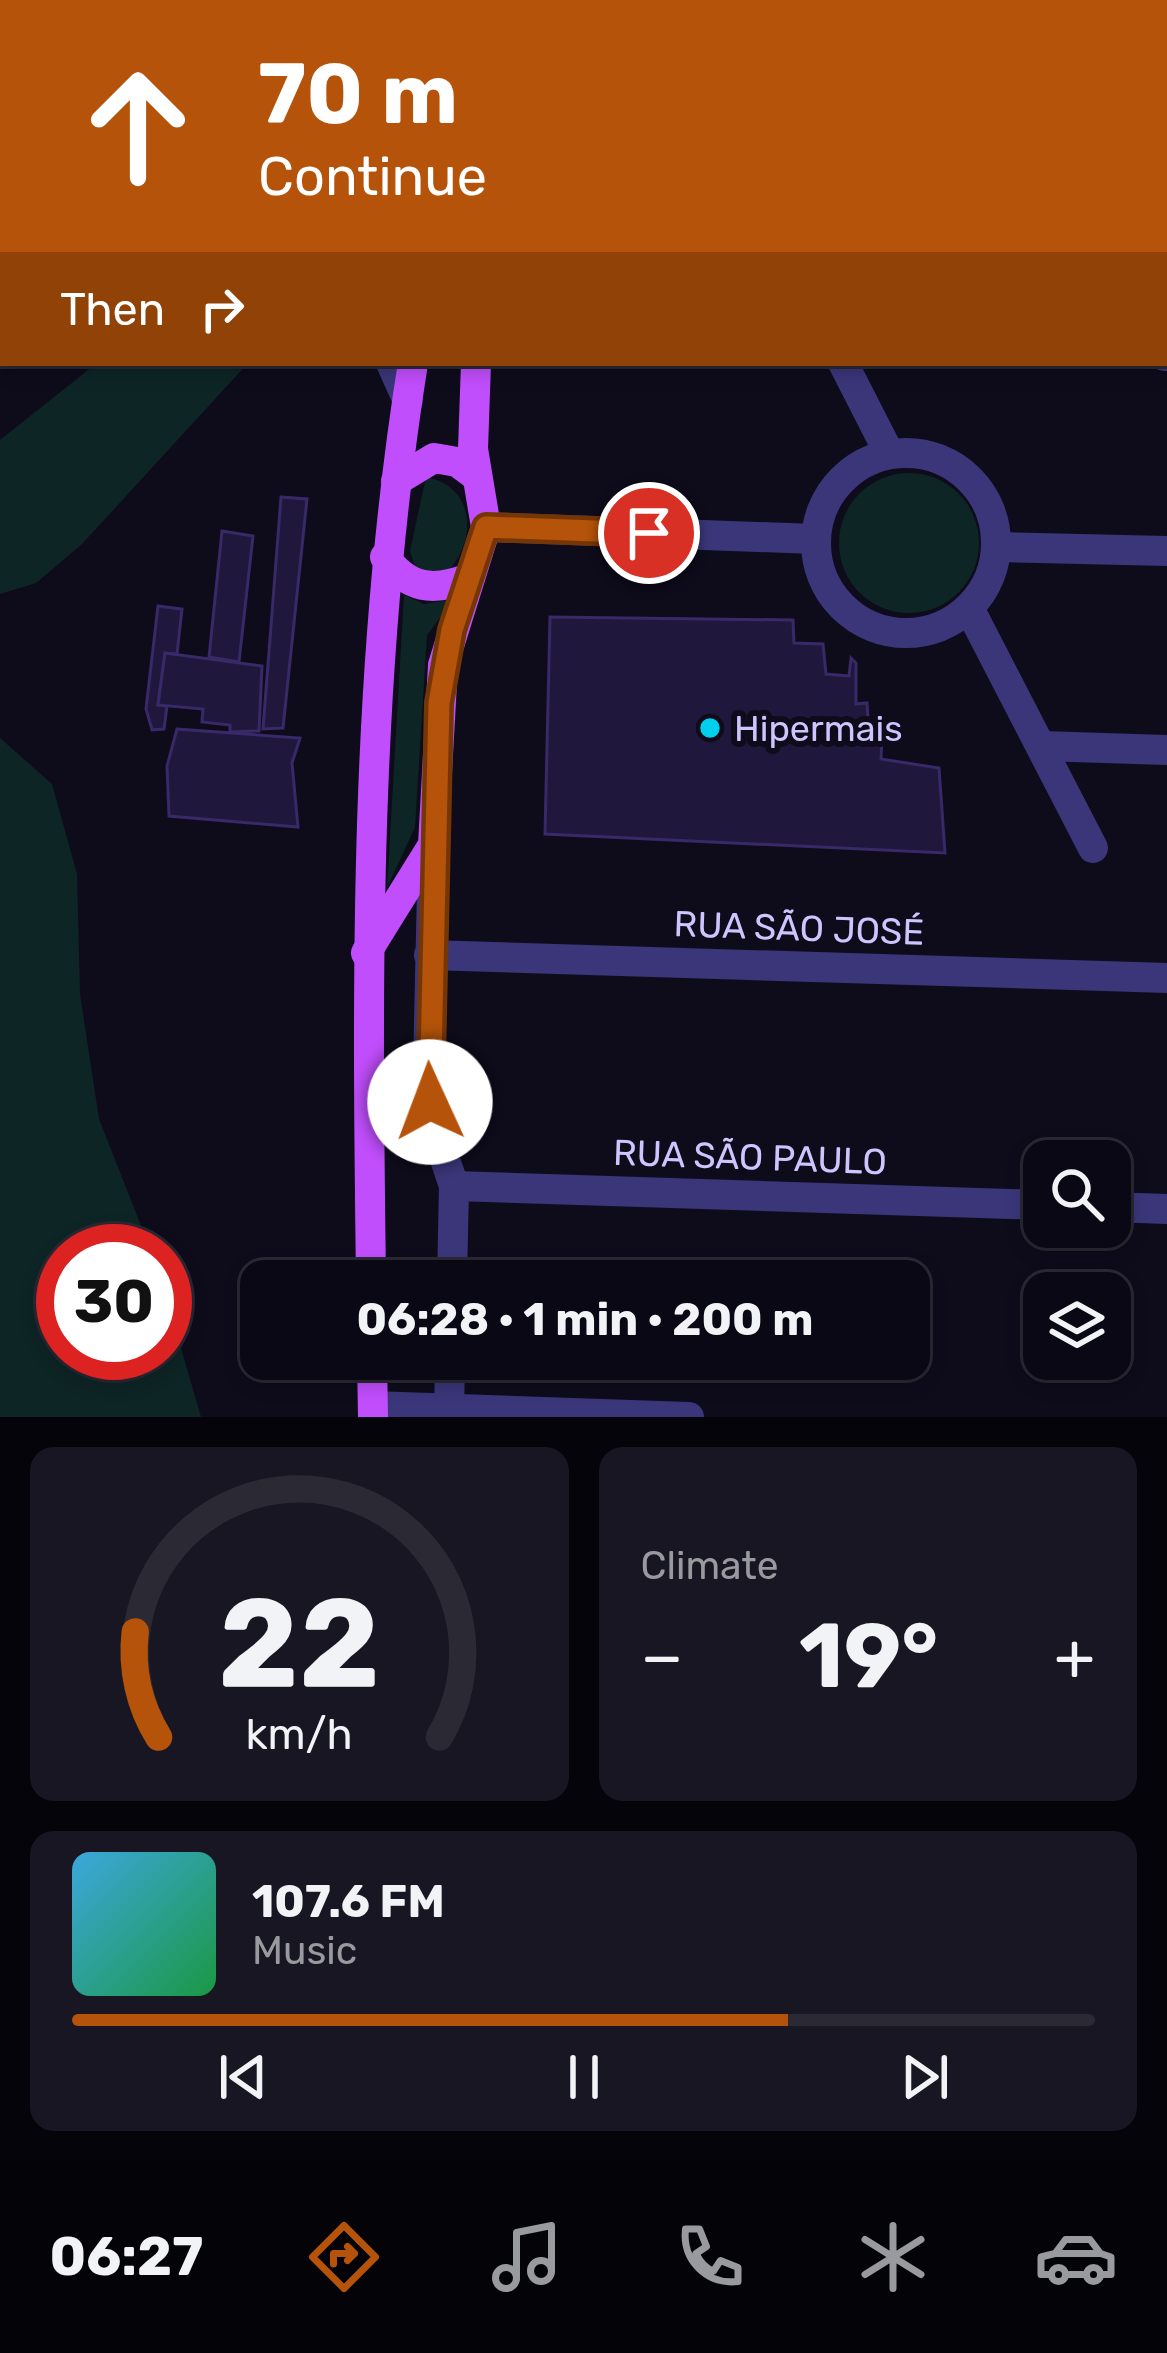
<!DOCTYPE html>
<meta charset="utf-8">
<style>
body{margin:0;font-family:Rubik,sans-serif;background:#181622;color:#f1f3f6;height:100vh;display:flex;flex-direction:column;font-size:45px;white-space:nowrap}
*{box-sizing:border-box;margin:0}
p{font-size:39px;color:#999aa0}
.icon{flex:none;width:66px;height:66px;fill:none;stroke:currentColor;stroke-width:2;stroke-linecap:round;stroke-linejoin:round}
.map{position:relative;height:1417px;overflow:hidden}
.panel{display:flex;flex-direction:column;gap:30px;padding:30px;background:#06040b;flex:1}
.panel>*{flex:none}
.top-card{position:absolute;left:0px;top:0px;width:1167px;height:366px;box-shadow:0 6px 18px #0003,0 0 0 3px #2a2934;background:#b45309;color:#fff;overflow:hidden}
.controls{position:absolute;left:1023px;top:1140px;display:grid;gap:24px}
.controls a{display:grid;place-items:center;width:108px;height:108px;border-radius:24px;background:#0a0814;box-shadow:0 6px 18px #0003,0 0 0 3px #2a2934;font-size:60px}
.speed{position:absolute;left:36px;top:1224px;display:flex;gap:24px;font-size:60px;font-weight:700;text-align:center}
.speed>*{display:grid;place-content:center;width:156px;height:156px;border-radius:50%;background:#0a0814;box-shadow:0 6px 18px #0003,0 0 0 3px #2a2934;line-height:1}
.speed .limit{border:18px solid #d22;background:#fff;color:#111}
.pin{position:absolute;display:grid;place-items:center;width:102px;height:102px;color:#fff;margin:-51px;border:6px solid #fff;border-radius:50%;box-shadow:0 3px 12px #0007}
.me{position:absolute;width:132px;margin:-66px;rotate:358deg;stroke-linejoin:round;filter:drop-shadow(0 0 9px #0008)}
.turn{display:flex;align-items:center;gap:42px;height:252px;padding:0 60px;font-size:54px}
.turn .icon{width:156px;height:156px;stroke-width:2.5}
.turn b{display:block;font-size:84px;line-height:102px}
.then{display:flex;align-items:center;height:114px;padding:0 60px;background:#0003;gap:24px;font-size:45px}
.big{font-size:90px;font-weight:700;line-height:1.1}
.panel .card{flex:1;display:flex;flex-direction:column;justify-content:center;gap:18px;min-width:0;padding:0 42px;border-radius:24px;background:#181622}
.panel .dial{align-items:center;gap:0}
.dial svg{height:312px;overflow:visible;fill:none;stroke:#2a2934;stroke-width:7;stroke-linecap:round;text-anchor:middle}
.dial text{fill:#f1f3f6;stroke:none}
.song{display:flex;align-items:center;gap:36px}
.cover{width:144px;height:144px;border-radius:18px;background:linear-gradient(135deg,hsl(200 70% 55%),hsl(140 70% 35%))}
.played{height:12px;border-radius:6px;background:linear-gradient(90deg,#b45309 70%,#2a2934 70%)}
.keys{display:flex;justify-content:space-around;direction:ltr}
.heat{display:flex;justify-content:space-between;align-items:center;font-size:66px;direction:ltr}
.panel .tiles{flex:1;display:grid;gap:30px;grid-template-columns:1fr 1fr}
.card:last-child{grid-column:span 2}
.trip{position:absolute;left:240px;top:1260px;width:690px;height:120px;border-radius:24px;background:#0a0814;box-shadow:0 6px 18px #0003,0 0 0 3px #2a2934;font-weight:700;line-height:120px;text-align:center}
.dock{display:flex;height:192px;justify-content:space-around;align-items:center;background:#040308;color:#999aa0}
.dock .icon{width:84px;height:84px}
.dock .current{color:#b45309}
.dock b{font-size:54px;color:#f1f3f6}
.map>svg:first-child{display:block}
.green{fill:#0e2525}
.building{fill:#20173c;stroke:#382968;stroke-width:3}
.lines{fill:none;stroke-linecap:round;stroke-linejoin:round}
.minor{stroke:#3b367a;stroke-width:30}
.major{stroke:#c14efd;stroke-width:30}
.route-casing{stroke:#753606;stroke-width:30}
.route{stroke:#b45309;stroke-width:21}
.poi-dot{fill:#02cfee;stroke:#0e0b1b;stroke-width:4.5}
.labels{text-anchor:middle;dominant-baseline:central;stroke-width:12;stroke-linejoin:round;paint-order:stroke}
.poi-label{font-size:36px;fill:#cec5fe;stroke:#0e0b1b;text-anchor:start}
.street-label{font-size:36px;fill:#cec5fe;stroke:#0e0b1b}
</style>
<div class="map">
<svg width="1167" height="1417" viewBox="0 0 1167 1417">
<rect width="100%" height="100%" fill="#0e0b1b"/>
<!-- green -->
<g class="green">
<path d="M0 0H401L3 3V211Z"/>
<path d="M543 0H1167V172L1164 3Z"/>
<path d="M97 363H248L82 544 36 583 0 594V440Z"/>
<circle cx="909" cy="543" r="70"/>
<path d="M426 477C474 486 479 539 447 572L431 574 415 567 410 551Z"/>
<path d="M404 595 424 604 454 599 427 635 415 827 387 888Z"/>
<path d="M0 738 52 784 77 874 80 994 99 1119 151 1251H63V1353H165V1293L201 1417H0Z"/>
</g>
<!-- building -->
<g class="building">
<path d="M281 497 307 499 283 728 263 729Z"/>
<path d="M222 531 253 536 239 662 209 657Z"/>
<path d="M158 606 182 609 177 654 165 653 158 705 167 706 164 729 152 730 146 709Z"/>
<path d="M550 617 793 620 794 643 823 644 826 674 849 676 851 658 856 663V704L867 703 868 718 875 720 873 737 882 738 881 759 939 768 945 853 545 834Z"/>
<path d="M165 653 262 666 259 731 230 732V725L202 722 203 709 158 705Z"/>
<path d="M177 729 300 738 292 763 298 827 169 816 167 766Z"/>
</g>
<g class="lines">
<!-- minor -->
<g class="minor">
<path d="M1164 356H1167"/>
<path d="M391 363 408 401"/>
<path d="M843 363 889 453"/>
<circle cx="906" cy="543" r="90"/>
<path d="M486 527 815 539"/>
<path d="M997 547 1167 551"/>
<path d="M969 608 1093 848"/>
<path d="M1041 746 1167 750"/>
<path d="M433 845 428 1067 437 1136 454 1186 452 1281"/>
<path d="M429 955 1167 978"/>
<path d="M454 1186 1044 1205"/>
<path d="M1110 1207 1167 1209"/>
<path d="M373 1406 689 1417"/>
<path d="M449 1417 450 1359"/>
</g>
<!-- major -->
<g class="major">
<path d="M473 3 474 0"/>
<path d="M396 481 434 458 457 462 476 476"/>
<path d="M385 557C408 589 433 592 469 578"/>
<path d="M366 953 433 845 443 665 486 527 473 449 476 363"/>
<path d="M371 1281C367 973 364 668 413 363"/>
<path d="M372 1359 373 1417"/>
</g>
</g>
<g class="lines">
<!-- route casing -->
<g class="route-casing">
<path id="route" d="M430 1102 439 703 452 630 486 527 649 533"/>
</g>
<!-- route -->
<use href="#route" class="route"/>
</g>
<!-- markers -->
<circle class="poi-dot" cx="710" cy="728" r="12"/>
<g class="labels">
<!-- poi labels -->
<g class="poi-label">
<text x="734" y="728">Hipermais</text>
</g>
<!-- street labels -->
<g class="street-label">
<text transform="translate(799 928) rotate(2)">RUA SÃO JOSÉ</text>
<text transform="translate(750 1157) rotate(2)">RUA SÃO PAULO</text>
</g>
</g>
</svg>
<div class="controls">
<a><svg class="icon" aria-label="search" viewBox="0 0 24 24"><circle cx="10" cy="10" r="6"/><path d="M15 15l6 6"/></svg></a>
<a><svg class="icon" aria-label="layers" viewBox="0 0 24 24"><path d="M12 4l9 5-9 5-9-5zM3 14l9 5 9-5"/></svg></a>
</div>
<div class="speed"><div class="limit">30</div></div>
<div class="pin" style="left:649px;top:533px;background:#d93025"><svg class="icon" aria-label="arrive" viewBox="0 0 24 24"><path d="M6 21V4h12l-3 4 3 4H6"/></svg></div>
<svg class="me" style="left:430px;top:1102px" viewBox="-20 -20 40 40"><circle r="19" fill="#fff"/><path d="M0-13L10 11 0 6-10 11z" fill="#b45309"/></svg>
<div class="trip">06:28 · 1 min · 200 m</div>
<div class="top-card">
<div class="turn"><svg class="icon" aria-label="ahead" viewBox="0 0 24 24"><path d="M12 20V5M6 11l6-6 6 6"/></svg><div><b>70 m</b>Continue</div></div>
<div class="then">Then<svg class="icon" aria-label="right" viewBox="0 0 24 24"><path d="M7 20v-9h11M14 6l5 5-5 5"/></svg></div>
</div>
</div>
<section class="panel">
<div class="tiles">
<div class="card dial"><svg viewBox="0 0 100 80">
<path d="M14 69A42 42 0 1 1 86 69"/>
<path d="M14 69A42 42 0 0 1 8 42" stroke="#b45309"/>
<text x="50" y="56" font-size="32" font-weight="700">22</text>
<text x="50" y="72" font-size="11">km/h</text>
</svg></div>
<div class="card"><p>Climate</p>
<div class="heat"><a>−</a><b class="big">19°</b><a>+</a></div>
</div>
<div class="card">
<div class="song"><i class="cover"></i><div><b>107.6 FM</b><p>Music</p></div></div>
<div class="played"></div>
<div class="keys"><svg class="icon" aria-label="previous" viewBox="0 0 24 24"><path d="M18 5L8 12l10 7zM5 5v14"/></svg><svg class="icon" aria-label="pause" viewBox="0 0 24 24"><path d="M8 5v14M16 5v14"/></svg><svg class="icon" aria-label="next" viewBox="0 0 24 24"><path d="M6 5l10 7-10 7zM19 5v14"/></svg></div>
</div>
</div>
</section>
<nav class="dock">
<b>06:27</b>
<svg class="icon current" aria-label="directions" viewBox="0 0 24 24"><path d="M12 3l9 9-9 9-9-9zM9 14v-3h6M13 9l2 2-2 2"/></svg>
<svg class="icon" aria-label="music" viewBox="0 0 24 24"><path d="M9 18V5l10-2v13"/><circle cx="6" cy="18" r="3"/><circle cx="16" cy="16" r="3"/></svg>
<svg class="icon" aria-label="phone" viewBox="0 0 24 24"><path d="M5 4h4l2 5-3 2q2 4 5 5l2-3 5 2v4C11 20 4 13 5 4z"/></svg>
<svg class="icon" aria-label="climate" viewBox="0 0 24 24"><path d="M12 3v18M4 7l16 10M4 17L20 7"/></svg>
<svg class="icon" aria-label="car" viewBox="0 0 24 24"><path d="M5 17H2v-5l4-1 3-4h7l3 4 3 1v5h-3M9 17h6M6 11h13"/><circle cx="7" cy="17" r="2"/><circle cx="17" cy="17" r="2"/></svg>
</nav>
